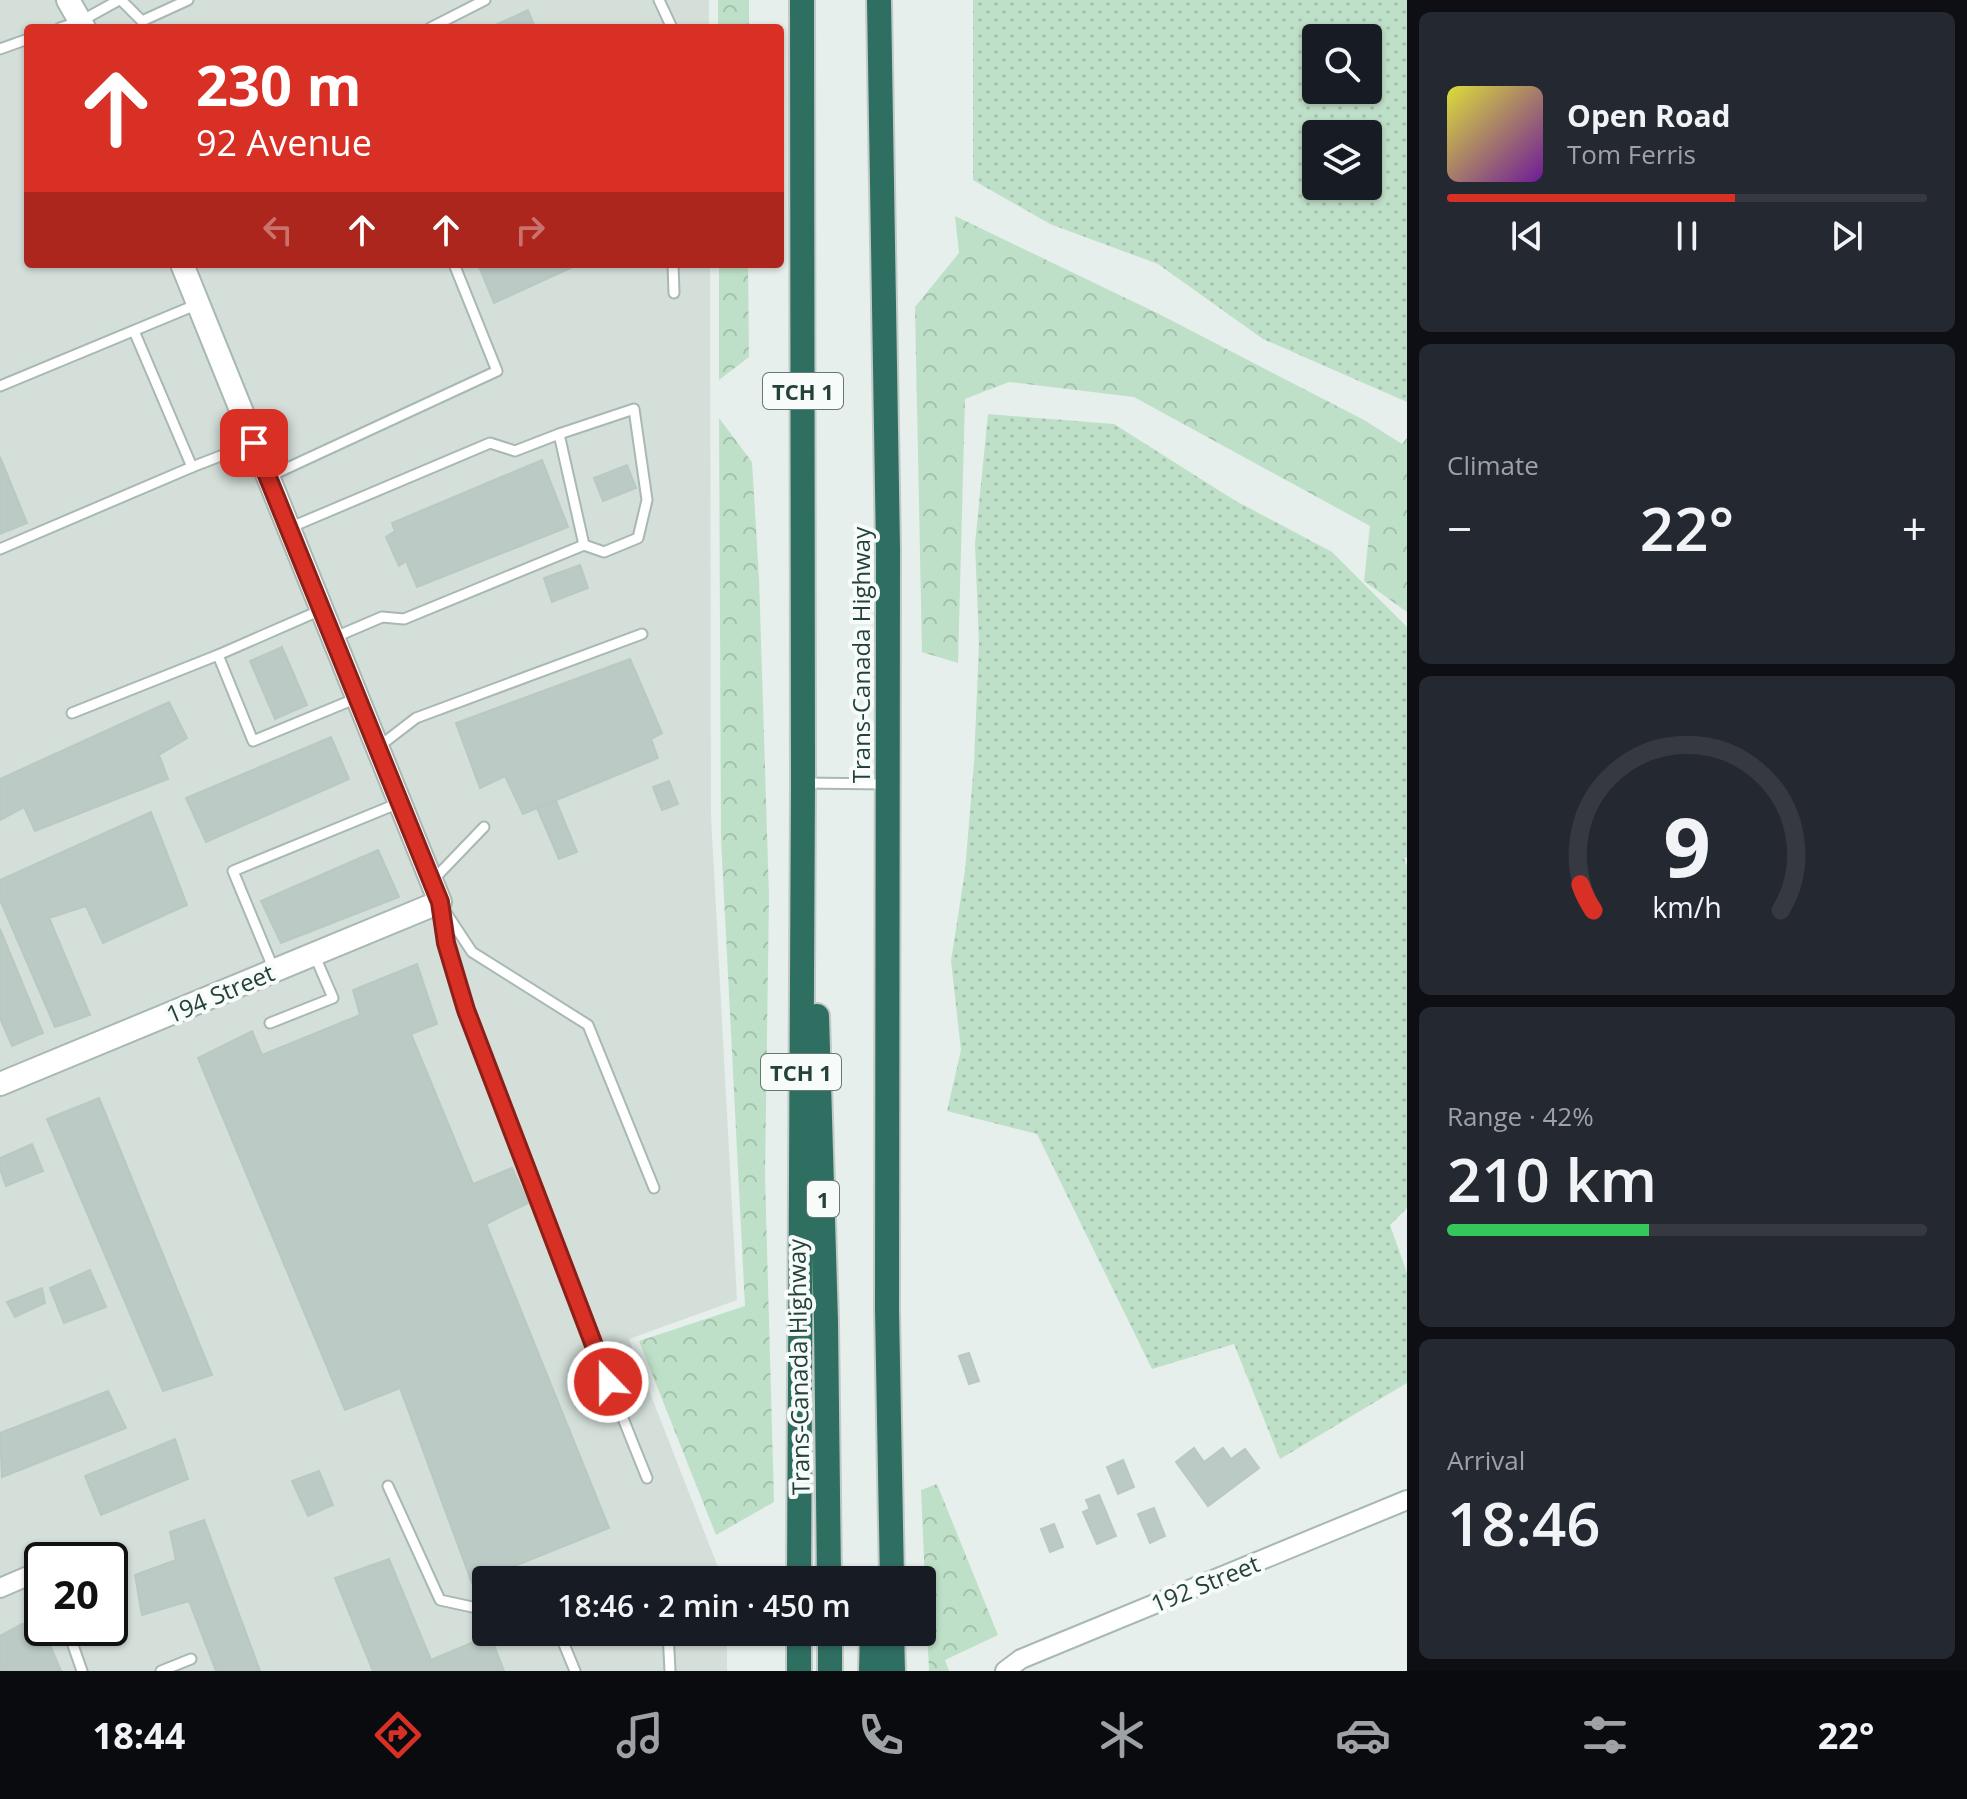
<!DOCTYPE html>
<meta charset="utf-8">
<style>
body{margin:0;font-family:"Open Sans",sans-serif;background:#242831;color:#f1f3f6;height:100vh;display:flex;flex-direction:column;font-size:30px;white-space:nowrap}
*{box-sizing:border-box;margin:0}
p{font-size:26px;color:#9ea1a6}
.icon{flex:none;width:44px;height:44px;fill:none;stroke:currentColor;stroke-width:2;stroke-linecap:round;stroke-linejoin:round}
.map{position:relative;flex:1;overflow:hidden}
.side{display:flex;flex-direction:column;gap:12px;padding:12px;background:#0d0f14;width:560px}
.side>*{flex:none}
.hud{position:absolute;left:24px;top:24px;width:760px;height:244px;border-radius:8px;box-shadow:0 2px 6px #0004;background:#d93025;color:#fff;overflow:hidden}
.buttons{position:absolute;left:1302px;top:24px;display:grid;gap:16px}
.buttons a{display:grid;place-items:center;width:80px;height:80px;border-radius:8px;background:#171b24;box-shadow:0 2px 6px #0004;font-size:40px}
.speed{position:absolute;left:24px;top:1542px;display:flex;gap:16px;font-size:40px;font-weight:700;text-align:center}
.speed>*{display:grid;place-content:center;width:104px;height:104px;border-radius:50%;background:#171b24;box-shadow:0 2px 6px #0004;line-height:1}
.speed .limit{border:4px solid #111;border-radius:12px;background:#fff;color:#111}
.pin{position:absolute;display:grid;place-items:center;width:68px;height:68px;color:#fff;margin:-34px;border-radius:16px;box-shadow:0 4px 12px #0006}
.me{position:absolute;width:88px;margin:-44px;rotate:338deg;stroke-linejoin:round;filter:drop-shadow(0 0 6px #0008)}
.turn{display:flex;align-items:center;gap:28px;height:168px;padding:0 40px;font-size:36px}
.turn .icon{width:104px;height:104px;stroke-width:2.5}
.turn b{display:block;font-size:56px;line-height:68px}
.lanes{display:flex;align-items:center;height:76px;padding:0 40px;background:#0003;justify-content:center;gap:40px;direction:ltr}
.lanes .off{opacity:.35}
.big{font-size:60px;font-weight:600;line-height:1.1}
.side .tile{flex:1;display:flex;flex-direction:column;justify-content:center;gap:12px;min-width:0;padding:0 28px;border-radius:12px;background:#242831}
.side .dial{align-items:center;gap:0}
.dial svg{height:208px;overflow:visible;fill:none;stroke:#363941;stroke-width:7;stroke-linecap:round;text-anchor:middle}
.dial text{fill:#f1f3f6;stroke:none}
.song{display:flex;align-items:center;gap:24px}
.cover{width:96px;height:96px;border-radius:12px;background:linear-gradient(135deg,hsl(60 70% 55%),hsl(280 70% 35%))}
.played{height:8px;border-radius:4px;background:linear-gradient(90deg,#d93025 60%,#363941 60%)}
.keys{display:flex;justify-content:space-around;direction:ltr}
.heat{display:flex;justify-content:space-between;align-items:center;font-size:44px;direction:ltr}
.charge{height:12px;border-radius:6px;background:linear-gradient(90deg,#34c759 42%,#363941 0)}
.trip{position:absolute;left:472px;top:1566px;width:464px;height:80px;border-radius:8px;background:#171b24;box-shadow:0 2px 6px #0004;font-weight:600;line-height:80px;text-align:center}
.dock{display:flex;height:128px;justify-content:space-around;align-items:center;background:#090b0e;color:#9ea1a6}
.dock .icon{width:56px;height:56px}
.dock .selected{color:#d93025}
.dock b{font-size:36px;color:#f1f3f6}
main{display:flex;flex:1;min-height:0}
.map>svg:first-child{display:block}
.built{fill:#d4dfda;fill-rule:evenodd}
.grass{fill:url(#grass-dots);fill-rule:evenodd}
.forest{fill:url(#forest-crowns)}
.building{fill:#bbcac4;stroke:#b8c9c2;stroke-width:2}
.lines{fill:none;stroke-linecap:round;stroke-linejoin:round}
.service-casing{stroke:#a8b8b2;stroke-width:13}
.minor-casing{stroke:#a8b8b2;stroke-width:22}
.tertiary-casing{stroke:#a8b8b2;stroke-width:26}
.motorway-casing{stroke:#c2cac8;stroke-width:28}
.service{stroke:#fff;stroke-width:9}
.minor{stroke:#fff;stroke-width:18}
.tertiary{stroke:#fff;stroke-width:22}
.motorway{stroke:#2f6f62;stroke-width:24}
.route-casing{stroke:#8d1f18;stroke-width:20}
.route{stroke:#d93025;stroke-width:14}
.labels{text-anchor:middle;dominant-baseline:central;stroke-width:8;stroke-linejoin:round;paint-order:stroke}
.shield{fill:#f7fbf9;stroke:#637a73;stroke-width:2}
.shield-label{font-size:22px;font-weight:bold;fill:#24423a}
.street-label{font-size:24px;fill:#24423a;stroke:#f7fbf9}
</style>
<main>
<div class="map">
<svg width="1407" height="1671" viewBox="0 0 1407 1671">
<defs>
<pattern id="grass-dots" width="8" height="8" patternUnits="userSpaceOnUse" patternTransform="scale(2)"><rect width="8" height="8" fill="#bfe0c8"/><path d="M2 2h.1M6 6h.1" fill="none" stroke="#a4c1ad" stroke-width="1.8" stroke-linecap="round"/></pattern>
<pattern id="forest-crowns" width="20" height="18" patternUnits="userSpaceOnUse" patternTransform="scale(2)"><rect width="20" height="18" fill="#bfe0c8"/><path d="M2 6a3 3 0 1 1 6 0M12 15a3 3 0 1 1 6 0" fill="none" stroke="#a4c1ad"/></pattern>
</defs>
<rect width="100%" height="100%" fill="#e6efeb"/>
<!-- built -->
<path class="built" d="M0 0H709V28H28V264H710L711 816 737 1300 629 1339 723 1580H486V1632H727V1671H0ZM42 1560H110V1628H42Z"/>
<!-- grass -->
<g class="grass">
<path d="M973 0H1407V402L1263 339 1158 264 1050 224 973 180ZM1316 38H1368V90H1316ZM1316 134H1368V186H1316Z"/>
<path d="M988 414 1114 424 1234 500 1332 552 1407 627V857L1404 858 1407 866V1208L1390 1225 1407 1273V1383L1280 1459 1234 1344 1152 1369 1037 1134 947 1111 961 1050 951 961 965 871 974 763 979 643 975 544Z"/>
</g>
<!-- forest -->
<g class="forest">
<rect x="718" y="0" width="31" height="28"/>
<path d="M955 216 1159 314 1364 420 1402 444 1407 438V612L1364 581 1370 526 1134 397 1009 382 965 399 958 663 922 652 915 307 959 253Z"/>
<path d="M719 264H748L749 357 719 380Z"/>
<path d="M719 418 752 462 759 578 769 896 765 1176 774 1502 716 1535 639 1341 745 1306 721 838Z"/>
<path d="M937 1484 998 1635 945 1660 949 1671H929L921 1490Z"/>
</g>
<!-- building -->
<g class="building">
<path d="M528 10 535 28H489Z"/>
<path d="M478 264H579L494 303Z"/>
<path d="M0 457 27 523 0 534Z"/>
<path d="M542 460 568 527 417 587 406 561 399 566 386 537 395 531 392 523Z"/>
<path d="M627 465 636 488 603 501 594 478Z"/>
<path d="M580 565 588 588 552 602 544 578Z"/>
<path d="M282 647 307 705 275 719 250 661Z"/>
<path d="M630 659 662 733 651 739 658 758 523 814 505 776 480 788 456 723Z"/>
<path d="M169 702 187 738 159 755 168 779 35 831 24 807 0 820V779Z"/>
<path d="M331 737 349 779 206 842 186 798Z"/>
<path d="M669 781 678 804 662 810 653 787Z"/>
<path d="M556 801 577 852 559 859 537 808Z"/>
<path d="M151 812 187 905 103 943 86 906 49 918 90 1015 55 1027 0 900V880Z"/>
<path d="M378 850 399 897 281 943 261 901Z"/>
<path d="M0 929 43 1033 12 1046 0 1018Z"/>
<path d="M417 964 437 1024 411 1034 473 1184 512 1168 528 1203 486 1224 609 1528 472 1583 400 1388 345 1410 198 1058 252 1031 262 1055 360 1015 353 990Z"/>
<path d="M99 1098 212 1375 163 1391 47 1119Z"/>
<path d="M32 1144 43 1171 6 1186 0 1169V1158Z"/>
<path d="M90 1270 106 1307 64 1323 50 1288Z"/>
<path d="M42 1288 45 1303 15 1317 7 1302Z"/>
<path d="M969 1353 979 1381 969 1384 959 1356Z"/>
<path d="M108 1391 126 1428 2 1477 0 1433Z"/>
<path d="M175 1439 188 1479 101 1515 85 1476Z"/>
<path d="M1194 1448 1204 1462 1223 1448 1231 1459 1245 1449 1259 1468 1208 1506 1176 1462Z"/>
<path d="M1123 1460 1134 1487 1118 1494 1107 1467Z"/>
<path d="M319 1471 333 1505 308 1516 292 1481Z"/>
<path d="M1099 1495 1116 1536 1097 1544 1083 1512 1090 1509 1086 1500Z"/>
<path d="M1154 1508 1165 1536 1150 1543 1138 1514Z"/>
<path d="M204 1520 260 1671H216L189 1601 142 1615 135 1575 176 1560 170 1532Z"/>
<path d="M1054 1524 1063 1547 1050 1552 1041 1529Z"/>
<path d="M389 1559 431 1660 490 1635 504 1671H373L335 1578Z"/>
<path d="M22 1624 42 1626 61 1671H0V1636Z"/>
</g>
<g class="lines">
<!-- service casing -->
<g class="service-casing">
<g id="service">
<path d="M121 0 142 21 188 0"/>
<path d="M659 0 672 28"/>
<path d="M60 28 81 21 119 0"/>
<path d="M430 28 485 0"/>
<path d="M0 49 28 39"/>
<path d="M673 264 674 293"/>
<path d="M0 386 198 304"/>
<path d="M559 434 634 409 647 500 638 538 604 552 584 545"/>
<path d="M192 467 254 443"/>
<path d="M268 477 497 371 454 264"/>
<path d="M289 528 490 443 515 451 559 434 584 545 404 619 382 617 333 638"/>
<path d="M0 549 192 467 134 331"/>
<path d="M321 610 218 655 253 741 357 698"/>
<path d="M72 713 218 655"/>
<path d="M377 748 416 718 642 634"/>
<path d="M803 783 888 784"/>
<path d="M434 879 484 827"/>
<path d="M440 902C452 986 487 1065 517 1144 560 1256 602 1368 647 1478"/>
<path d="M441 905 472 952 588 1025 654 1188"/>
<path d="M274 970 233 871 399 803"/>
<path d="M270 1023 333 998 314 954"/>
<path d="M388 1486 440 1600 486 1610"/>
<path d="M657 1580 665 1576V1580"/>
<path d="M67 1628 82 1671"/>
<path d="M559 1632 575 1671"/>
<path d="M668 1632 670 1671"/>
<path d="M161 1671 191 1659"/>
</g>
</g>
<!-- minor casing -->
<g class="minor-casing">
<g id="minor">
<path d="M0 1588 42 1570"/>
<path d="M1005 1671 1021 1659 1407 1500"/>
</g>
</g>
<!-- tertiary casing -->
<g class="tertiary-casing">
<g id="tertiary">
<path d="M68 0 84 28"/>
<path d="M0 1084 440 902 182 264"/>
</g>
</g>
<!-- motorway casing -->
<g class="motorway-casing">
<g id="motorway">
<path d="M879 0 888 549 887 1310 892 1580"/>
<path d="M817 1016 826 1322 829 1580"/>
<path d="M799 1580 803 783 802 0"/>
<path d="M830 1632V1671"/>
<path d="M892 1632 893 1671"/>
<path d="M799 1671V1632"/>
<path d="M871 1671 872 1632"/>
</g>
</g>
<!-- service -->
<use href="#service" class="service"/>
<!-- minor -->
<use href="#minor" class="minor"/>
<!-- tertiary -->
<use href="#tertiary" class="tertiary"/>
<!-- motorway -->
<use href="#motorway" class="motorway"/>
</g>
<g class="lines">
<!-- route casing -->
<g class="route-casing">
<path id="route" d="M254 443 440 902 446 943 466 1010 608 1382"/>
</g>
<!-- route -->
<use href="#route" class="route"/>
</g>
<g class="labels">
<!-- shield labels -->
<g class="shield">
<rect x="763" y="373" width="80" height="36" rx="6"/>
<rect x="761" y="1054" width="80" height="36" rx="6"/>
<rect x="807" y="1181" width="32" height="36" rx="6"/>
</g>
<g class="shield-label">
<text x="803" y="391">TCH 1</text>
<text x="801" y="1072">TCH 1</text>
<text x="823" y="1199">1</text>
</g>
<!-- street labels -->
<g class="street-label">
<text transform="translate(860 655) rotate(-90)">Trans-Canada Highway</text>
<text transform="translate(220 993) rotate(-23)">194 Street</text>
<text transform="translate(798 1367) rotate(-91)">Trans-Canada Highway</text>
<text transform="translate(1205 1583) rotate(-22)">192 Street</text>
</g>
</g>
</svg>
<div class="buttons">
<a><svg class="icon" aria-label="search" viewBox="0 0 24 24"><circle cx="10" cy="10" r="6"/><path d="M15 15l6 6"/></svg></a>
<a><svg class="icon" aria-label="layers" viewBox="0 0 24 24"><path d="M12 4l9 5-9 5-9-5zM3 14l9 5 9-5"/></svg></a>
</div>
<div class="speed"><div class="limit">20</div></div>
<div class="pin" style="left:254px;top:443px;background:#d93025"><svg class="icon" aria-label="arrive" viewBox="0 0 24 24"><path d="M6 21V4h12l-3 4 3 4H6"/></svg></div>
<svg class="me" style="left:608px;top:1382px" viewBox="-20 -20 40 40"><circle r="17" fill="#d93025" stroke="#fff" stroke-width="3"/><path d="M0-11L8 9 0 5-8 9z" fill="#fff"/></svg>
<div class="trip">18:46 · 2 min · 450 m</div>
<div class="hud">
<div class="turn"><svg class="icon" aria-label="ahead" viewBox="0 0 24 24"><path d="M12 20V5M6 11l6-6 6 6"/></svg><div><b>230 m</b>92 Avenue</div></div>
<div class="lanes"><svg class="icon off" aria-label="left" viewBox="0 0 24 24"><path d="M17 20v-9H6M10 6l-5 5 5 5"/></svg><svg class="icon" aria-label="ahead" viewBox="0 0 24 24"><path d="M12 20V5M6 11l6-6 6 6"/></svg><svg class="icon" aria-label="ahead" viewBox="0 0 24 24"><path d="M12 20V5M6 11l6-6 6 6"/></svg><svg class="icon off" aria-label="right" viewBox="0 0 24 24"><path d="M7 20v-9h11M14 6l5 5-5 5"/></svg></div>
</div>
</div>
<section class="side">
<div class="tile">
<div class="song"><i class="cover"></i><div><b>Open Road</b><p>Tom Ferris</p></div></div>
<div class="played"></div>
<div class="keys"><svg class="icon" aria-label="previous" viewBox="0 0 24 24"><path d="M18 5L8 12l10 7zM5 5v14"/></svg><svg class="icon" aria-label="pause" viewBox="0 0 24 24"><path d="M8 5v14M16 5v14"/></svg><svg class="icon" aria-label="next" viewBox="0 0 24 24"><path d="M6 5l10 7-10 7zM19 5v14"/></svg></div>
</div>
<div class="tile"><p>Climate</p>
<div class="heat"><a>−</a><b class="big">22°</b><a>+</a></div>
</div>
<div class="tile dial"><svg viewBox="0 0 100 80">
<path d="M14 69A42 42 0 1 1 86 69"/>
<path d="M14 69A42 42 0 0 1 9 59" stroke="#d93025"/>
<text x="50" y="56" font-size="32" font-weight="700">9</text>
<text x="50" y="72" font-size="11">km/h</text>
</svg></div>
<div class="tile"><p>Range · 42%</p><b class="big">210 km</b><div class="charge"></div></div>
<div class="tile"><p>Arrival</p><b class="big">18:46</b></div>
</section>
</main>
<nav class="dock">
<b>18:44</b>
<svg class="icon selected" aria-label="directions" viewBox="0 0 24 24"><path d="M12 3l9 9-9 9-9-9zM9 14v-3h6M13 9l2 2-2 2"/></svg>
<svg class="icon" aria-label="music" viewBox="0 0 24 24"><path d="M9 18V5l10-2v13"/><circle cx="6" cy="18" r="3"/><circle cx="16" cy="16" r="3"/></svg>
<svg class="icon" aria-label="phone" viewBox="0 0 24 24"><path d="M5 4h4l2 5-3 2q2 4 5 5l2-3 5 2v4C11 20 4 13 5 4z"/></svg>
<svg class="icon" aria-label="climate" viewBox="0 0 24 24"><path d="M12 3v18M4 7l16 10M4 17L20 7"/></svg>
<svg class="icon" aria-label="car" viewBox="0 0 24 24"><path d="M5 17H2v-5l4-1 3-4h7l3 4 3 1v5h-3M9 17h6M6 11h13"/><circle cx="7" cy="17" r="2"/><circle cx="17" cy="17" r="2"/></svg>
<svg class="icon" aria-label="filters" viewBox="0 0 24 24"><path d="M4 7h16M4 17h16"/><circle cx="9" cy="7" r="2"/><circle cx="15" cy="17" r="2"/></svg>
<b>22°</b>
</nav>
